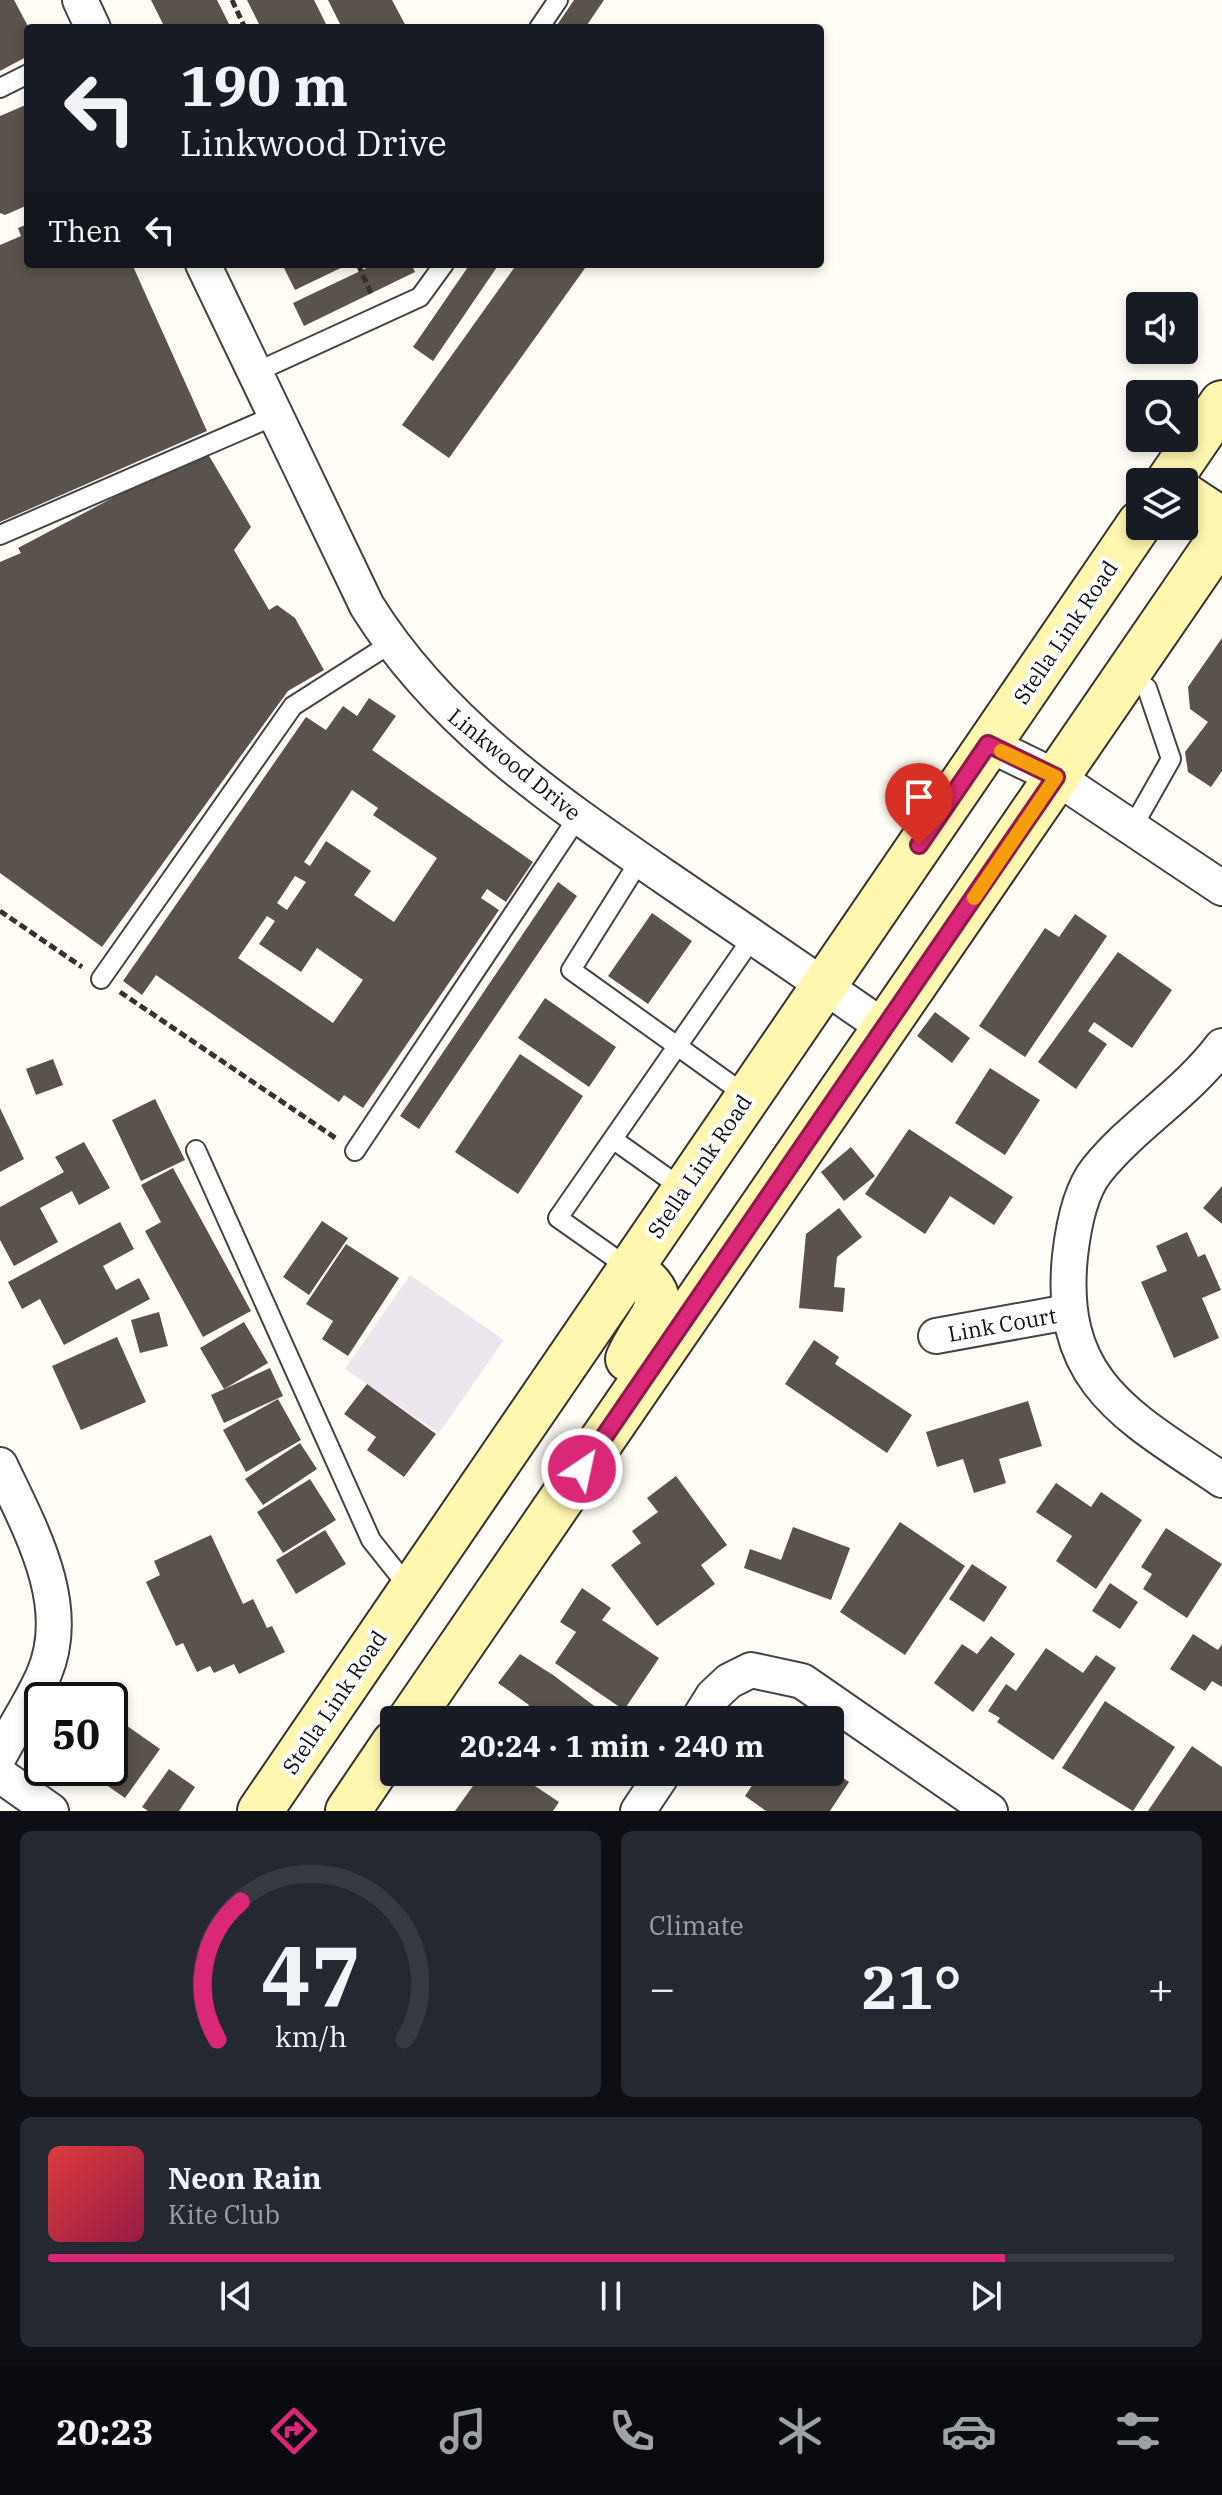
<!DOCTYPE html>
<meta charset="utf-8">
<style>
body{margin:0;font-family:"IBM Plex Serif",serif;background:#242831;color:#f1f3f6;height:100vh;display:flex;flex-direction:column;font-size:30px;white-space:nowrap}
*{box-sizing:border-box;margin:0}
p{font-size:26px;color:#9ea1a6}
.icon{flex:none;width:44px;height:44px;fill:none;stroke:currentColor;stroke-width:2;stroke-linecap:round;stroke-linejoin:round}
.map{position:relative;height:1811px;overflow:hidden}
.details{display:flex;flex-direction:column;gap:20px;padding:20px;background:#0d0f14;flex:1}
.details>*{flex:none}
.guide{position:absolute;left:24px;top:24px;width:800px;height:244px;border-radius:8px;box-shadow:0 4px 12px #0003;background:#171b24;color:#f1f3f6;overflow:hidden}
.tools{position:absolute;left:1126px;top:292px;display:grid;gap:16px}
.tools a{display:grid;place-items:center;width:72px;height:72px;border-radius:8px;background:#171b24;box-shadow:0 4px 12px #0003;font-size:40px}
.speed{position:absolute;left:24px;top:1682px;display:flex;gap:16px;font-size:40px;font-weight:700;text-align:center}
.speed>*{display:grid;place-content:center;width:104px;height:104px;border-radius:50%;background:#171b24;box-shadow:0 4px 12px #0003;line-height:1}
.speed .limit{border:4px solid #111;border-radius:12px;background:#fff;color:#111}
.pin{position:absolute;display:grid;place-items:center;width:68px;height:68px;color:#fff;margin:-82px -34px;border-radius:50% 50% 50% 0;rotate:-45deg;box-shadow:0 0 8px #0007}
.pin .icon{rotate:45deg}
.me{position:absolute;width:88px;margin:-44px;rotate:34deg;stroke-linejoin:round;filter:drop-shadow(0 0 6px #0008)}
.turn{display:flex;align-items:center;gap:28px;height:168px;padding:0 24px;font-size:36px}
.turn .icon{width:104px;height:104px;stroke-width:2.5}
.turn b{display:block;font-size:56px;line-height:68px}
.then{display:flex;align-items:center;height:76px;padding:0 24px;background:#0003;gap:16px;font-size:30px}
.big{font-size:60px;font-weight:700;line-height:1.1}
.details .widget{flex:1;display:flex;flex-direction:column;justify-content:center;gap:12px;min-width:0;padding:0 28px;border-radius:12px;background:#242831}
.details .dial{align-items:center;gap:0}
.dial svg{height:208px;overflow:visible;fill:none;stroke:#363941;stroke-width:7;stroke-linecap:round;text-anchor:middle}
.dial text{fill:#f1f3f6;stroke:none}
.song{display:flex;align-items:center;gap:24px}
.cover{width:96px;height:96px;border-radius:12px;background:linear-gradient(135deg,hsl(0 70% 55%),hsl(340 70% 35%))}
.played{height:8px;border-radius:4px;background:linear-gradient(90deg,#db2777 85%,#363941 85%)}
.keys{display:flex;justify-content:space-around;direction:ltr}
.heat{display:flex;justify-content:space-between;align-items:center;font-size:44px;direction:ltr}
.details .tiles{flex:1;display:grid;gap:20px;grid-template-columns:1fr 1fr}
.widget:last-child{grid-column:span 2}
.trip{position:absolute;left:380px;top:1706px;width:464px;height:80px;border-radius:8px;background:#171b24;box-shadow:0 4px 12px #0003;font-weight:700;line-height:80px;text-align:center}
.dock{display:flex;height:128px;justify-content:space-around;align-items:center;background:#090b0e;color:#9ea1a6}
.dock .icon{width:56px;height:56px}
.dock .active{color:#db2777}
.dock b{font-size:36px;color:#f1f3f6}
.map>svg:first-child{display:block}
.industrial{fill:#eee6ef}
.building{fill:#5a524d;fill-rule:evenodd}
.lines{fill:none;stroke-linecap:round;stroke-linejoin:round}
.lane-casing{stroke:#444;stroke-width:22}
.street-casing{stroke:#444;stroke-width:38}
.secondary-casing{stroke:#333;stroke-width:48}
.path{stroke:#333;stroke-width:5;stroke-dasharray:8 4;stroke-linecap:butt}
.lane{stroke:#fff;stroke-width:18}
.street{stroke:#fff;stroke-width:34}
.secondary{stroke:#fff6b0;stroke-width:44}
.route-casing{stroke:#8e194d;stroke-width:20}
.route{stroke:#db2777;stroke-width:14}
.slow{stroke:#f59e0b;stroke-width:14}
.labels{text-anchor:middle;dominant-baseline:central;stroke-width:8;stroke-linejoin:round;paint-order:stroke}
.street-label{font-size:22px;fill:#111;stroke:#fff}
</style>
<div class="map">
<svg width="1222" height="1811" viewBox="0 0 1222 1811">
<rect width="100%" height="100%" fill="#fffdf5"/>
<!-- industrial -->
<path class="industrial" d="M410 1275 504 1340 439 1433 345 1369Z"/>
<!-- building -->
<g class="building">
<path d="M0 0H14L29 28 28 56 0 71Z"/>
<path d="M151 0H217L231 28H165Z"/>
<path d="M247 0H314L328 28H261Z"/>
<path d="M328 0H392L407 28H342Z"/>
<path d="M574 0H604L585 28H555Z"/>
<path d="M28 104V205L5 215 0 213V116Z"/>
<path d="M28 224V264H132L207 431 0 522V245L21 236 18 228Z"/>
<path d="M282 264H349L295 290Z"/>
<path d="M375 264H411L415 272 304 326 293 303Z"/>
<path d="M470 264H499L433 361 413 347Z"/>
<path d="M517 264H588L449 458 402 425Z"/>
<path d="M205 449 251 527 234 550 269 610 277 605 295 618 324 670 288 691 102 947 0 873V562L21 553 18 548Z"/>
<path d="M1222 638V771L1211 787 1188 772 1185 752 1208 722 1190 709 1188 687Z"/>
<path d="M369 698 396 716 372 750 533 862 506 902 487 889 481 898 499 910 363 1108 344 1095 339 1102 156 975 142 995 123 981 306 717 326 730 343 706 357 716ZM352 790 378 808 373 815 437 858 394 922 354 895 371 871 326 841 310 866 304 862ZM295 876 306 882 287 910 277 903ZM267 916 275 921 259 944 301 972 317 948 363 980 333 1023 238 958Z"/>
<path d="M558 882 577 896 419 1129 400 1116Z"/>
<path d="M652 913 692 941 648 1004 608 976Z"/>
<path d="M1075 914 1107 936 1025 1057 979 1026 1045 928 1059 937Z"/>
<path d="M1118 952 1172 990 1132 1048 1094 1022 1088 1031 1107 1044 1076 1089 1038 1062Z"/>
<path d="M545 998 616 1047 589 1087 518 1038Z"/>
<path d="M935 1012 970 1038 952 1063 917 1036Z"/>
<path d="M520 1054 583 1096 518 1194 455 1152Z"/>
<path d="M53 1059 63 1085 36 1095 26 1069Z"/>
<path d="M990 1068 1040 1100 1005 1155 955 1123Z"/>
<path d="M155 1099 185 1160 141 1181 112 1120Z"/>
<path d="M0 1108 24 1159 0 1172Z"/>
<path d="M909 1129 1013 1197 994 1225 950 1196 925 1234 865 1194Z"/>
<path d="M84 1142 110 1188 79 1205 72 1191 40 1208 58 1242 14 1266 0 1240V1207L64 1172 55 1157Z"/>
<path d="M851 1147 875 1176 844 1201 821 1172Z"/>
<path d="M173 1168 251 1311 203 1337 145 1231 161 1222 141 1185Z"/>
<path d="M1222 1186V1224L1203 1208Z"/>
<path d="M839 1208 862 1237 837 1257 834 1287 845 1288 843 1312 799 1308 806 1234Z"/>
<path d="M322 1221 348 1238 309 1295 283 1277Z"/>
<path d="M120 1222 134 1249 103 1266 116 1290 139 1278 150 1299 64 1345 40 1299 22 1309 8 1282Z"/>
<path d="M1187 1232 1198 1257 1205 1254 1221 1290 1202 1298 1219 1338 1174 1358 1141 1282 1167 1271 1156 1246Z"/>
<path d="M346 1244 399 1278 348 1356 322 1339 333 1321 306 1304Z"/>
<path d="M159 1312 168 1346 140 1353 131 1320Z"/>
<path d="M244 1322 268 1363 224 1389 200 1348Z"/>
<path d="M117 1337 146 1402 81 1430 52 1366Z"/>
<path d="M814 1340 839 1357 835 1364 912 1415 887 1453 785 1384Z"/>
<path d="M270 1368 283 1396 224 1423 211 1395Z"/>
<path d="M367 1384 436 1434 404 1477 367 1450 376 1437 344 1414Z"/>
<path d="M278 1399 301 1440 246 1472 223 1430Z"/>
<path d="M1028 1401 1042 1446 999 1459 1006 1483 974 1493 963 1459 937 1467 926 1432Z"/>
<path d="M300 1443 317 1469 263 1505 245 1479Z"/>
<path d="M676 1476 727 1545 701 1565 715 1584 657 1626 611 1565 641 1543 632 1531 658 1512 647 1498Z"/>
<path d="M310 1479 336 1520 283 1553 257 1512Z"/>
<path d="M1056 1483 1091 1507 1101 1492 1142 1520 1096 1589 1056 1561 1072 1536 1036 1512Z"/>
<path d="M900 1522 965 1566 905 1655 840 1612Z"/>
<path d="M793 1527 850 1548 831 1600 744 1568 750 1549 781 1560Z"/>
<path d="M1166 1528 1222 1564 1187 1618 1143 1589 1152 1574 1141 1567Z"/>
<path d="M325 1530 346 1564 296 1594 276 1560Z"/>
<path d="M211 1535 243 1604 253 1599 267 1628 272 1626 285 1652 239 1674 234 1664 214 1673 210 1666 197 1672 183 1643 176 1646 146 1582 160 1575 154 1561Z"/>
<path d="M972 1564 1007 1587 984 1622 949 1599Z"/>
<path d="M1110 1583 1138 1602 1120 1629 1092 1611Z"/>
<path d="M582 1588 611 1608 602 1620 659 1658 624 1710 555 1663 576 1632 560 1622Z"/>
<path d="M1193 1634 1218 1650 1222 1644V1687L1212 1681 1205 1691 1170 1669Z"/>
<path d="M991 1636 1015 1654 973 1712 934 1683 962 1644 977 1654Z"/>
<path d="M1046 1648 1083 1673 1096 1655 1116 1668 1053 1760 997 1722 1000 1718 988 1711 1006 1684 1016 1691Z"/>
<path d="M520 1654 553 1675 613 1720H519L529 1705 498 1683Z"/>
<path d="M1105 1701 1175 1747 1133 1811 1062 1768Z"/>
<path d="M113 1716 160 1749 125 1798 82 1768H110Z"/>
<path d="M1192 1746 1222 1767V1811H1148Z"/>
<path d="M169 1769 195 1787 179 1811H148L142 1807Z"/>
<path d="M830 1769 849 1782 830 1811H766L745 1796 761 1772H830Z"/>
<path d="M483 1772H514L559 1802 553 1811H455Z"/>
</g>
<g class="lines">
<!-- lane casing -->
<g class="lane-casing">
<g id="lane">
<path d="M539 28 558 0"/>
<path d="M0 88 28 74"/>
<path d="M254 373 420 297 444 264"/>
<path d="M0 535 274 416"/>
<path d="M1128 675 1147 688 1171 759 1132 828"/>
<path d="M640 860 571 970 747 1096"/>
<path d="M101 979 293 706 390 644"/>
<path d="M614 1140 683 1189"/>
<path d="M196 1150 371 1540 410 1589"/>
<path d="M355 1151 578 817"/>
<path d="M629 1268 558 1218 753 937"/>
</g>
</g>
<!-- street casing -->
<g class="street-casing">
<g id="street">
<path d="M80 0 93 28"/>
<path d="M203 264 367 606C440 723 553 800 665 877 738 927 812 977 885 1028"/>
<path d="M988 744 1056 777 1222 888"/>
<path d="M1222 1046C1186 1094 1134 1124 1097 1170 1080 1191 1073 1229 1070 1256 1057 1384 1130 1417 1222 1480"/>
<path d="M936 1336 1068 1312"/>
<path d="M0 1465C29 1527 74 1604 44 1674 32 1702 14 1728 0 1755"/>
<path d="M698 1720 713 1696 729 1681 751 1670 802 1681 990 1811"/>
<path d="M0 1775 51 1811"/>
<path d="M638 1811 664 1772"/>
</g>
</g>
<!-- secondary casing -->
<g class="secondary-casing">
<g id="secondary">
<path d="M1168 482 1222 403"/>
<path d="M1184 495 1222 520"/>
<path d="M628 1359C647 1315 682 1302 629 1268"/>
<path d="M410 1720 1222 536"/>
<path d="M260 1811 1140 523"/>
<path d="M348 1811 394 1743"/>
</g>
</g>
<!-- path -->
<g class="path">
<path d="M232 0 245 28"/>
<path d="M358 264 372 296"/>
<path d="M0 911 82 967"/>
<path d="M120 992 337 1139"/>
</g>
<!-- lane -->
<use href="#lane" class="lane"/>
<!-- street -->
<use href="#street" class="street"/>
<!-- secondary -->
<use href="#secondary" class="secondary"/>
</g>
<g class="lines">
<!-- route casing -->
<g class="route-casing">
<path id="route" d="M582 1469 1056 777 988 744 919 845"/>
</g>
<!-- route -->
<use href="#route" class="route"/>
<!-- slow -->
<path class="slow" d="M974 898 1056 777 1001 751"/>
</g>
<g class="labels">
<!-- street labels -->
<g class="street-label">
<text transform="translate(1065 632) rotate(-56)">Stella Link Road</text>
<text transform="translate(515 764) rotate(39)">Linkwood Drive</text>
<text transform="translate(699 1166) rotate(-56)">Stella Link Road</text>
<text transform="translate(1002 1324) rotate(-10)">Link Court</text>
<text transform="translate(334 1702) rotate(-56)">Stella Link Road</text>
</g>
</g>
</svg>
<div class="tools">
<a><svg class="icon" aria-label="sound" viewBox="0 0 24 24"><path d="M4 9h4l5-4v14l-5-4H4zM17 9q2 3 0 6"/></svg></a>
<a><svg class="icon" aria-label="search" viewBox="0 0 24 24"><circle cx="10" cy="10" r="6"/><path d="M15 15l6 6"/></svg></a>
<a><svg class="icon" aria-label="layers" viewBox="0 0 24 24"><path d="M12 4l9 5-9 5-9-5zM3 14l9 5 9-5"/></svg></a>
</div>
<div class="speed"><div class="limit">50</div></div>
<div class="pin" style="left:919px;top:845px;background:#d93025"><svg class="icon" aria-label="arrive" viewBox="0 0 24 24"><path d="M6 21V4h12l-3 4 3 4H6"/></svg></div>
<svg class="me" style="left:582px;top:1469px" viewBox="-20 -20 40 40"><circle r="17" fill="#db2777" stroke="#fff" stroke-width="3"/><path d="M0-11L8 9 0 5-8 9z" fill="#fff"/></svg>
<div class="trip">20:24 · 1 min · 240 m</div>
<div class="guide">
<div class="turn"><svg class="icon" aria-label="left" viewBox="0 0 24 24"><path d="M17 20v-9H6M10 6l-5 5 5 5"/></svg><div><b>190 m</b>Linkwood Drive</div></div>
<div class="then">Then<svg class="icon" aria-label="left" viewBox="0 0 24 24"><path d="M17 20v-9H6M10 6l-5 5 5 5"/></svg></div>
</div>
</div>
<section class="details">
<div class="tiles">
<div class="widget dial"><svg viewBox="0 0 100 80">
<path d="M14 69A42 42 0 1 1 86 69"/>
<path d="M14 69A42 42 0 0 1 23 16" stroke="#db2777"/>
<text x="50" y="56" font-size="32" font-weight="700">47</text>
<text x="50" y="72" font-size="11">km/h</text>
</svg></div>
<div class="widget"><p>Climate</p>
<div class="heat"><a>−</a><b class="big">21°</b><a>+</a></div>
</div>
<div class="widget">
<div class="song"><i class="cover"></i><div><b>Neon Rain</b><p>Kite Club</p></div></div>
<div class="played"></div>
<div class="keys"><svg class="icon" aria-label="previous" viewBox="0 0 24 24"><path d="M18 5L8 12l10 7zM5 5v14"/></svg><svg class="icon" aria-label="pause" viewBox="0 0 24 24"><path d="M8 5v14M16 5v14"/></svg><svg class="icon" aria-label="next" viewBox="0 0 24 24"><path d="M6 5l10 7-10 7zM19 5v14"/></svg></div>
</div>
</div>
</section>
<nav class="dock">
<b>20:23</b>
<svg class="icon active" aria-label="directions" viewBox="0 0 24 24"><path d="M12 3l9 9-9 9-9-9zM9 14v-3h6M13 9l2 2-2 2"/></svg>
<svg class="icon" aria-label="music" viewBox="0 0 24 24"><path d="M9 18V5l10-2v13"/><circle cx="6" cy="18" r="3"/><circle cx="16" cy="16" r="3"/></svg>
<svg class="icon" aria-label="phone" viewBox="0 0 24 24"><path d="M5 4h4l2 5-3 2q2 4 5 5l2-3 5 2v4C11 20 4 13 5 4z"/></svg>
<svg class="icon" aria-label="climate" viewBox="0 0 24 24"><path d="M12 3v18M4 7l16 10M4 17L20 7"/></svg>
<svg class="icon" aria-label="car" viewBox="0 0 24 24"><path d="M5 17H2v-5l4-1 3-4h7l3 4 3 1v5h-3M9 17h6M6 11h13"/><circle cx="7" cy="17" r="2"/><circle cx="17" cy="17" r="2"/></svg>
<svg class="icon" aria-label="filters" viewBox="0 0 24 24"><path d="M4 7h16M4 17h16"/><circle cx="9" cy="7" r="2"/><circle cx="15" cy="17" r="2"/></svg>
</nav>
